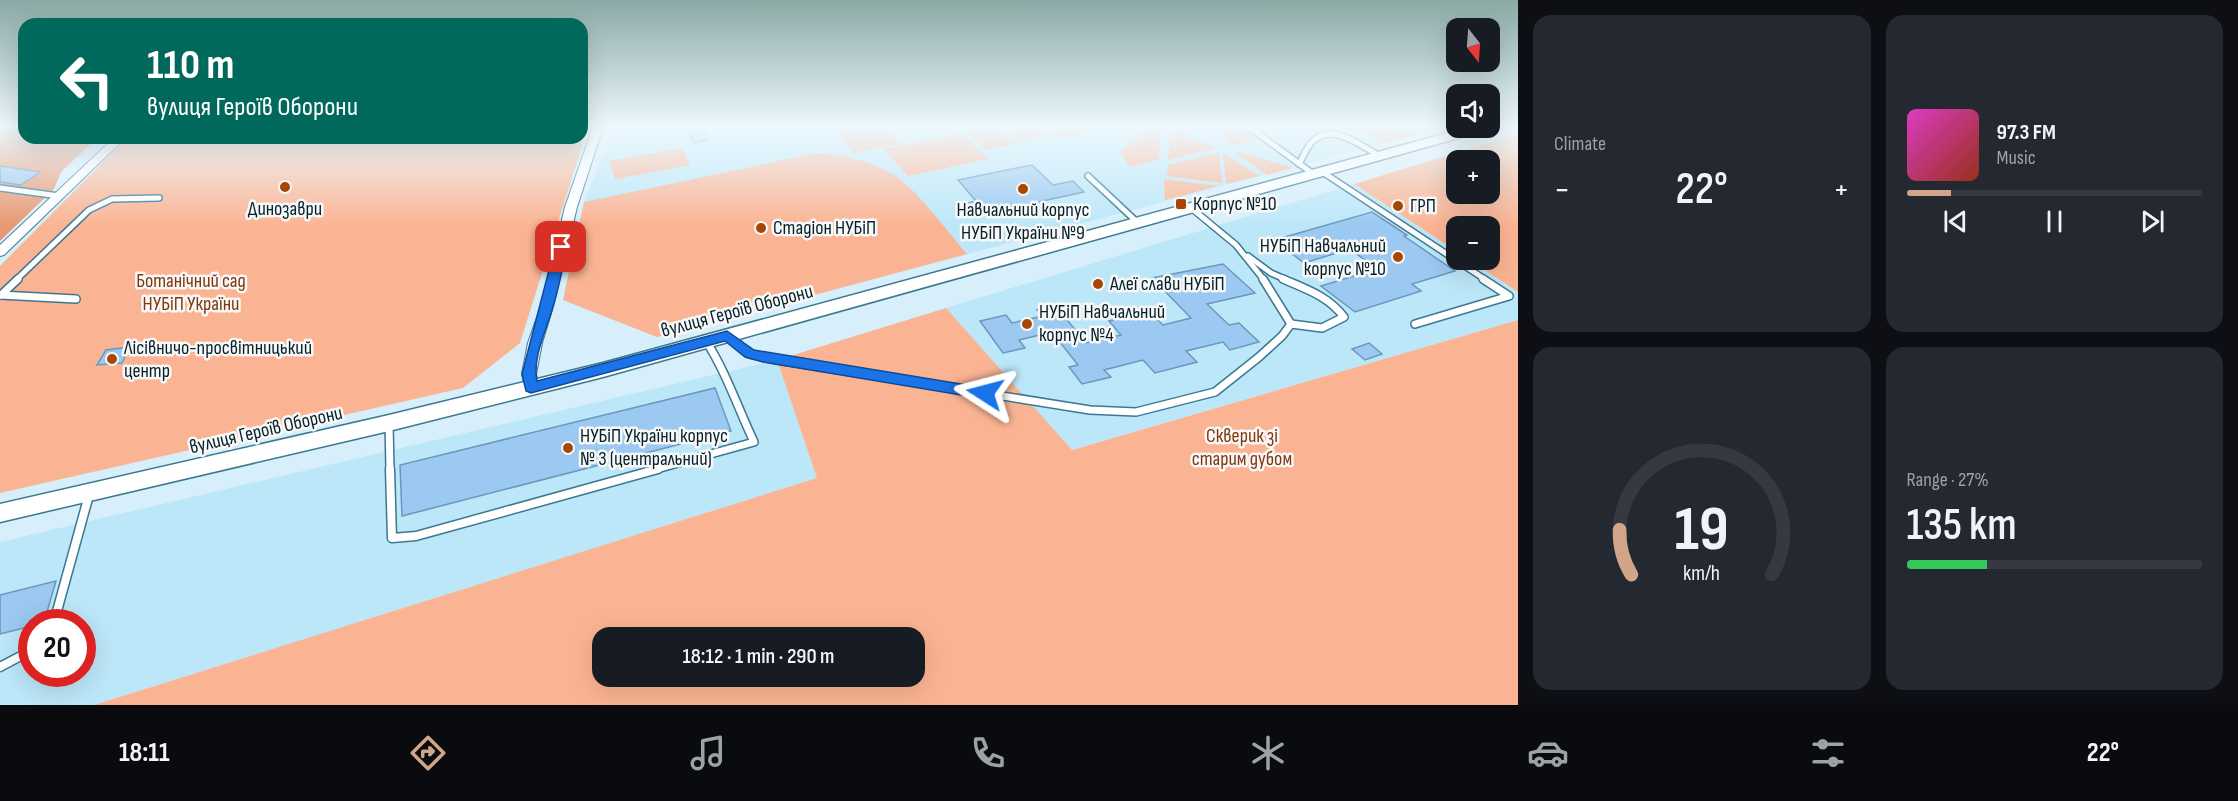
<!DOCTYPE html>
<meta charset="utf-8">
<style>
body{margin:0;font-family:"Sofia Sans Condensed",sans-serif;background:#242831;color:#f1f3f6;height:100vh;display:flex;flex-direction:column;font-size:22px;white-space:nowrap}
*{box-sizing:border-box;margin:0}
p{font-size:20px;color:#9ea1a6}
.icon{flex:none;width:33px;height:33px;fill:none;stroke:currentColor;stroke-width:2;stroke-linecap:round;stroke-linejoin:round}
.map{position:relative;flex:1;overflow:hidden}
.sheet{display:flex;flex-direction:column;gap:15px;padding:15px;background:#0d0f14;width:720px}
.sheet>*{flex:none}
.banner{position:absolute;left:18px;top:18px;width:570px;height:126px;border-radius:18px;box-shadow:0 6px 24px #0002;background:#00695c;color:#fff;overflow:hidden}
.needle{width:39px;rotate:163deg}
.controls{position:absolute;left:1446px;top:18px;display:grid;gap:12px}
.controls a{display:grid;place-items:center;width:54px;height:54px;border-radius:12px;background:#171b24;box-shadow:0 6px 24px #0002;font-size:30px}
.speed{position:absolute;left:18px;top:609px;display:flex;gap:12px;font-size:30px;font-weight:700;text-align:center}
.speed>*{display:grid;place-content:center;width:78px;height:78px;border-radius:50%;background:#171b24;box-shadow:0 6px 24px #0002;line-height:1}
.speed .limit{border:9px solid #d22;background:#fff;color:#111}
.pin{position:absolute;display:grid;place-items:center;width:51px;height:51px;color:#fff;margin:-26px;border-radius:12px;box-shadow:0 3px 9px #0006}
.me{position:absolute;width:66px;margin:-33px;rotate:279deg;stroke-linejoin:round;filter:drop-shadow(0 0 4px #0008)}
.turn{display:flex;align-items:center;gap:21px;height:126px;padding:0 30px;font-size:27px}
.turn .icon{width:78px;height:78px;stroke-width:2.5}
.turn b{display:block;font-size:42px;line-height:51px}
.big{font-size:45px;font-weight:600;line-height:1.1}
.sheet .tile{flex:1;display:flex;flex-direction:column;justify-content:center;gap:9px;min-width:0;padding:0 21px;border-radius:18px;background:#242831}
.sheet .dial{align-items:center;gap:0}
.dial svg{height:156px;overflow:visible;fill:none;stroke:#363941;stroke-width:7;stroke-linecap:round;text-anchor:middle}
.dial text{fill:#f1f3f6;stroke:none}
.song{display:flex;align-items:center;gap:18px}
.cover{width:72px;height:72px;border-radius:9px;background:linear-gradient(135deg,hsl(310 70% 55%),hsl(10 70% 35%))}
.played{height:6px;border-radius:3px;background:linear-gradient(90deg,#d0a58a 15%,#363941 15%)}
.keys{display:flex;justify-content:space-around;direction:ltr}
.heat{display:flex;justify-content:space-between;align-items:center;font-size:33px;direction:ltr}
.charge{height:9px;border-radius:4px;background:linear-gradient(90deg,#34c759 27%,#363941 0)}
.sheet .tiles{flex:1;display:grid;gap:15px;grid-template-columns:repeat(2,1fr)}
.trip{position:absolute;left:592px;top:627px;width:333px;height:60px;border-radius:18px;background:#171b24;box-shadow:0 6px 24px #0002;font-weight:600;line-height:60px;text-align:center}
.tab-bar{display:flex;height:96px;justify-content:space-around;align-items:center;background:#090b0e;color:#9ea1a6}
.tab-bar .icon{width:42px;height:42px}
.tab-bar .current{color:#d0a58a}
.tab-bar b{font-size:27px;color:#f1f3f6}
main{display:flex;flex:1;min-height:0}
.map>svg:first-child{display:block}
.built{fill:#bce7f9;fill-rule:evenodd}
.green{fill:#fbb493;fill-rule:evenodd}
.forest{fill:#e89872}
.building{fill:#9bc9f1;stroke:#6b97bd;stroke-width:1.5}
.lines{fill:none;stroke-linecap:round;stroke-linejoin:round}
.service-far2-casing{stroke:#3a7991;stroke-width:8}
.service-far1-casing{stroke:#3a7991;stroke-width:10}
.service-casing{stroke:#3a7991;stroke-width:11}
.minor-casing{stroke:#3a7991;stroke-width:2}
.tertiary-casing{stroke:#3a7991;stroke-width:3}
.service-far2{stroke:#fff;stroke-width:5}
.service-far1{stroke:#fff;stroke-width:7}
.service{stroke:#fff;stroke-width:8}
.minor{fill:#fff;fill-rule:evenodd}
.tertiary{fill:#fff;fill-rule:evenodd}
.route{fill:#1a73e8;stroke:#114b97;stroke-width:1.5}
.poi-dot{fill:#a84605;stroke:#f8f8f8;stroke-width:2}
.labels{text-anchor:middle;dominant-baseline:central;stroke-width:5;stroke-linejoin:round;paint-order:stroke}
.poi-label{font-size:20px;fill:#06212a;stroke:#f8f8f8;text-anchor:start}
.park-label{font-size:20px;fill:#7f370d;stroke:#f8f8f8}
.street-label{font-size:20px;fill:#06212a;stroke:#f8f8f8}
</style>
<main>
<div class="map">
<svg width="1518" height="705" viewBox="0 0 1518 705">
<rect width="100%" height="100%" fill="#d7effa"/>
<!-- built -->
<g class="built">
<path d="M614 127H1432L1436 129 657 337 563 300 584 202Z"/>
<path d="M1354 184 1456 251V260H1469L1518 292V320L1071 450 946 308Z"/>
<path d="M777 360 817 478 94 705H0V542ZM32 622H82V674H32Z"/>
</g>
<!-- green -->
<g class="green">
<path d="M582 127H588L520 343 463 388 0 493V266L127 138H582Z"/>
<path d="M833 127H886L900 144 853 153Z"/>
<path d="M963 127H997L1015 144 986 150Z"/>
<path d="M1004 127H1038L1048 136 1019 142Z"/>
<path d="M1043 127H1081L1088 133 1056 139Z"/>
<path d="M1209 127H1243L1259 140 1228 146 1223 131Z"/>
<path d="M1355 127H1432L1436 129 1384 144Z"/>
<path d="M1184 128 1188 138 1217 148 1168 160 1170 131Z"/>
<path d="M1161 129 1159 160 1130 167 1120 152 1146 131Z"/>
<path d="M962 133 988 159 908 176 884 149Z"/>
<path d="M1518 134V292L1469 260H1490V226H1456V251L1354 184ZM1456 160H1490V194H1456Z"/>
<path d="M682 148 690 165 615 179 609 161Z"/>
<path d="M1231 150 1293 168 1267 175Z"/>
<path d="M817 153C841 155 868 160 889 172 916 187 946 230 967 254L657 337 563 300 584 202Z"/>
<path d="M1219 153 1222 183 1167 176 1168 165Z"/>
<path d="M1223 153 1259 176 1226 184Z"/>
<path d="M1164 179 1218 186 1165 200Z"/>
<path d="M946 308 1072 450 1518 320V705H94L817 478 777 360ZM603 638H915V676H603Z"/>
</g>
<!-- forest -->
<path class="forest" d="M0 127H24V138H97L61 172 54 189 0 241Z"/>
<!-- building -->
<g class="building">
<path d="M685 127H701L708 140 694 143Z"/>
<path d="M1032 165 1053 185 1073 181 1084 192 969 217 959 205 976 201 958 180Z"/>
<path d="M0 166 40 172 21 185 0 182Z"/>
<path d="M1372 212 1407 235 1404 236 1455 271 1412 284 1421 291 1355 312 1321 286 1377 269 1350 249 1304 263 1274 240Z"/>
<path d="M1223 264 1255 293 1207 304 1229 325 1239 323 1259 342 1230 350 1223 342 1186 351 1197 362 1155 373 1143 360 1104 370 1111 377 1082 384 1069 367 1078 365 1052 332 1019 340 1025 348 1003 353 980 321 1006 315 1012 323 1043 316 1037 310 1055 305 1086 343 1121 335 1109 321 1150 312 1163 325 1191 318 1152 278Z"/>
<path d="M1369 343 1382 354 1365 360 1352 349Z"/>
<path d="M130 347 122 363 97 365 106 350Z"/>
<path d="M715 388 731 431 402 516 400 465Z"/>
<path d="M56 581 44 622H32V626L0 634V595Z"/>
</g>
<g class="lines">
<!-- service-far2 casing -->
<g class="service-far2-casing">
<g id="service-far2">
<path d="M1249 127 1312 173"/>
<path d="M1445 127 1457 134"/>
<path d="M1299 164C1303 157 1306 149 1311 143 1330 121 1360 145 1378 155"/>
<path d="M1321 171 1486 280"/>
<path d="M1088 176 1137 222"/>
<path d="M0 188 59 196"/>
<path d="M1190 207 1236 245 1264 280"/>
<path d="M1248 256 1271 273 1287 280"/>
<path d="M16 280 89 210 112 199 159 198"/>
</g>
</g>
<!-- service-far1 casing -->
<g class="service-far1-casing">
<g id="service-far1">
<path d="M1283 279C1306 289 1328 296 1344 317L1322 328 1291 324"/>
<path d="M0 295 76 299"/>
<path d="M1 295 18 279"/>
<path d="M1415 324 1509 296 1483 279"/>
<path d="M727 336 750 354 777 360 1090 410 1136 412 1215 392 1259 357 1282 336 1291 324 1263 279"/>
<path d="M389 423 390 470"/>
<path d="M653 470 754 442C738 408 726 372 706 341"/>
</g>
</g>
<!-- service casing -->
<g class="service-casing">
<g id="service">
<path d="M390 469 392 538 416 536 658 469"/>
<path d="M54 622 89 495"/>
<path d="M0 667 32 650"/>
</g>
</g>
<!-- minor casing -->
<g class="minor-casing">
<g id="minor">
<path d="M593 127H603L577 207 553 306 542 343 536 374 538 387 536 391H526L522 374 528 343 541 306 565 207Z"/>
<path d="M114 138H125L4 255 0 256V245Z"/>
</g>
</g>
<!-- tertiary casing -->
<g class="tertiary-casing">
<path id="tertiary" d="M1466 128H1486L1484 131 603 377 389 431 0 522V504L389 415 603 363Z"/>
</g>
<!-- service-far2 -->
<use href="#service-far2" class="service-far2"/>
<!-- service-far1 -->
<use href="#service-far1" class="service-far1"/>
<!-- service -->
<use href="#service" class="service"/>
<!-- minor -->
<use href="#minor" class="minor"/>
<!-- tertiary -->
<use href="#tertiary" class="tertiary"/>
</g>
<!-- sky -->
<linearGradient id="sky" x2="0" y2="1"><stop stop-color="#8aa9a5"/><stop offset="0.56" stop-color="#edf8fd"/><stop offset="1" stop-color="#edf8fd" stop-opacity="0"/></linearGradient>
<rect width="1518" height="226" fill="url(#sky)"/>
<!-- route -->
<path class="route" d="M561 243 567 247C563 267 559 287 553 307 547 329 532 357 537 381L727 331 754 350 985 388 992 393 985 399 763 362 745 357 725 341 531 393 526 391 522 374 555 247Z"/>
<!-- markers -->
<g class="poi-dot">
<circle cx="285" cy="187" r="6"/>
<circle cx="1023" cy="189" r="6"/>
<rect x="1175" y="198" width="12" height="12" rx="3"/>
<circle cx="1398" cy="206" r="6"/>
<circle cx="761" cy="228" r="6"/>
<circle cx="1398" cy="257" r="6"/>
<circle cx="1098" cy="284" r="6"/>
<circle cx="1027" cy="324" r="6"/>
<circle cx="112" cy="359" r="6"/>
<circle cx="568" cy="448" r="6"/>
</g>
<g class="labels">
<!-- poi labels -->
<g class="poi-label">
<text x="1193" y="204">Корпус №10</text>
<text x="1410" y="206">ГРП</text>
<text x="285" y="209" text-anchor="middle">Динозаври</text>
<text x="1023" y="210" text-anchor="middle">Навчальний корпус<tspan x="1023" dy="23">НУБіП України №9</tspan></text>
<text x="773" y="228">Стадіон НУБіП</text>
<text x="1386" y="246" text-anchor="end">НУБіП Навчальний<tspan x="1386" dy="23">корпус №10</tspan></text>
<text x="1110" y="284">Алеї слави НУБіП</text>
<text x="1039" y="312">НУБіП Навчальний<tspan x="1039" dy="23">корпус №4</tspan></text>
<text x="124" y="348">Лісівничо-просвітницький<tspan x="124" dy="23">центр</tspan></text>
<text x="580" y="436">НУБіП України корпус<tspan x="580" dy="23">№ 3 (центральний)</tspan></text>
</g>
<!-- park labels -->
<g class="park-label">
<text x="191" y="281">Ботанічний сад<tspan x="191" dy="23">НУБіП України</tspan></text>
<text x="1242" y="436">Скверик зі<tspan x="1242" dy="23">старим дубом</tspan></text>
</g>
<!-- street labels -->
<g class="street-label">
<text transform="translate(737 311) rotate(-15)">вулиця Героїв Оборони</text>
<text transform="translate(266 430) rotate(-13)">вулиця Героїв Оборони</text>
</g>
</g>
</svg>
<div class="controls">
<a><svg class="needle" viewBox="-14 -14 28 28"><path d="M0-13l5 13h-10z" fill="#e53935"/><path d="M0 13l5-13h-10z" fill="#9ea1a6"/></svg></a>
<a><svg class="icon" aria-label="sound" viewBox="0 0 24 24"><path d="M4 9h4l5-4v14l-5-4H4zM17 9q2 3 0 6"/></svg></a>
<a>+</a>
<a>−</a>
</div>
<div class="speed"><div class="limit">20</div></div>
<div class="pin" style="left:561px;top:247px;background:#d93025"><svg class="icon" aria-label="arrive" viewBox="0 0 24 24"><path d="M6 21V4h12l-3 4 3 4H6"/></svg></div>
<svg class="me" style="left:985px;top:393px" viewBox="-20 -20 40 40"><path d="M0-17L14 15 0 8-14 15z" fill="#1a73e8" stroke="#fff" stroke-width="4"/></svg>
<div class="trip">18:12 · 1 min · 290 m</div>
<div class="banner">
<div class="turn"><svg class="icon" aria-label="left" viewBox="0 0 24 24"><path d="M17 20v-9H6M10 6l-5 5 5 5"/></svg><div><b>110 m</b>вулиця Героїв Оборони</div></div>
</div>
</div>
<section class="sheet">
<div class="tiles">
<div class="tile"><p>Climate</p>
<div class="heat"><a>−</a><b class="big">22°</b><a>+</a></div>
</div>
<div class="tile">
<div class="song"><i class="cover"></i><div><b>97.3 FM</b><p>Music</p></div></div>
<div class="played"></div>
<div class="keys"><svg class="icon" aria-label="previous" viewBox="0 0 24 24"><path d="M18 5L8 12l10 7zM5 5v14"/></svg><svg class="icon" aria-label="pause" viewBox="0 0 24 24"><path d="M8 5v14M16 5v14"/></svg><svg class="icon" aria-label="next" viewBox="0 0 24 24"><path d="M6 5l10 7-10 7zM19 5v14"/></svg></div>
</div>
<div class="tile dial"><svg viewBox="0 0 100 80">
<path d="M14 69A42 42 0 1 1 86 69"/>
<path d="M14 69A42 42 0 0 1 8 46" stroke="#d0a58a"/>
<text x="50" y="56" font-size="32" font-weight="700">19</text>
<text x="50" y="72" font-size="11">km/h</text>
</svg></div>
<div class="tile"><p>Range · 27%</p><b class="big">135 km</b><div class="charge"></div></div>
</div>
</section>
</main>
<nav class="tab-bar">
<b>18:11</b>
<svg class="icon current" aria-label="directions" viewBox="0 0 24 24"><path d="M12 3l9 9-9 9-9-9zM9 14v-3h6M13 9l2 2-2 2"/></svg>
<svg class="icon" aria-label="music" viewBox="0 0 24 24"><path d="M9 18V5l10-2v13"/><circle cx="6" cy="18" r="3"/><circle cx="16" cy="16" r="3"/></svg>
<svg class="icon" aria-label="phone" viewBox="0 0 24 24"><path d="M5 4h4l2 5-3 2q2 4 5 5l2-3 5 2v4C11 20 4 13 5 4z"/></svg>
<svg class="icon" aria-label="climate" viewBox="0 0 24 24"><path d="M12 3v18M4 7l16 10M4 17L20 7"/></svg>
<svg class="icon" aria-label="car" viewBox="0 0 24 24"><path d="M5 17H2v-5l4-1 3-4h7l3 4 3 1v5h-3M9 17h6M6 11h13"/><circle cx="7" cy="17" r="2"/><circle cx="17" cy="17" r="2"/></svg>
<svg class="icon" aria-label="filters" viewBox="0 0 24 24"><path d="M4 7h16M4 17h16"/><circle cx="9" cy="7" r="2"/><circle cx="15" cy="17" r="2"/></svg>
<b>22°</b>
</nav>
